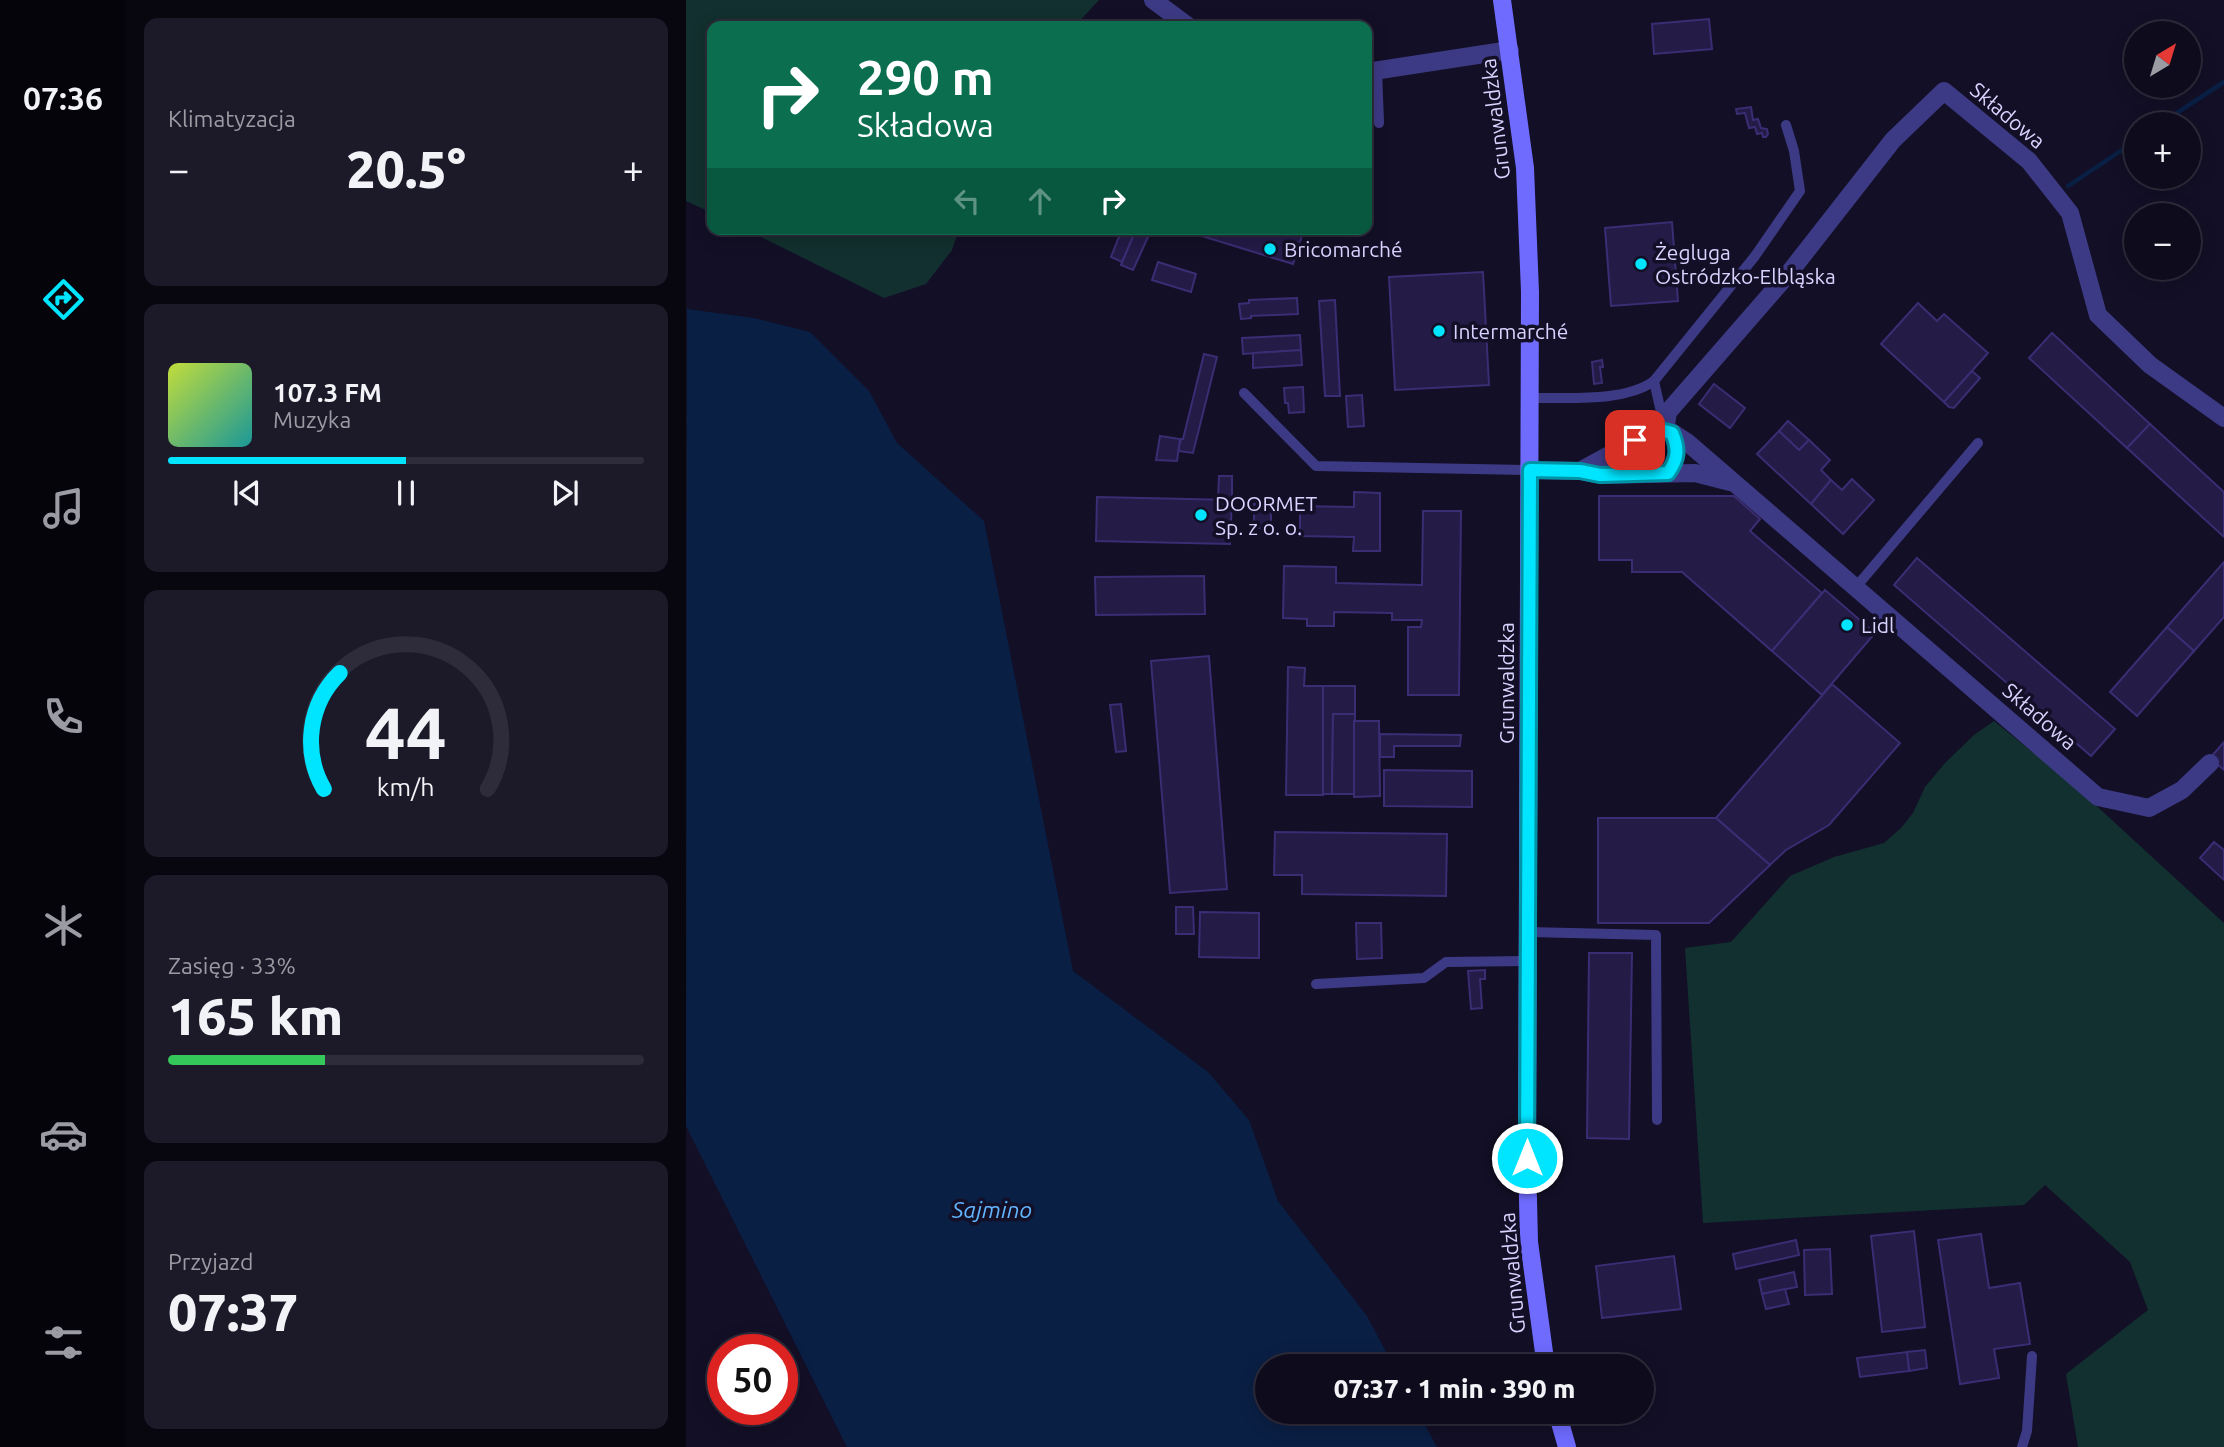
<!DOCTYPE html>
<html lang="pl">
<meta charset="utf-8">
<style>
body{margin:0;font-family:Ubuntu,sans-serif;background:#1c1929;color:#f1f3f6;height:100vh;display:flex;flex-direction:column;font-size:26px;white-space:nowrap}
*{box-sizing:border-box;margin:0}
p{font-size:23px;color:#9b9ba3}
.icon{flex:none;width:38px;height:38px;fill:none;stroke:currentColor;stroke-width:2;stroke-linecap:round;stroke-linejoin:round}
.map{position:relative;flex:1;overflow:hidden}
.side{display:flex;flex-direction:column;gap:18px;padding:18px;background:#08060f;width:560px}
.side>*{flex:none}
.banner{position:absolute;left:21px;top:21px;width:665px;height:214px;border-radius:14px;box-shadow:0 4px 18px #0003,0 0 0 2px #2e2b3b;background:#0b6e4f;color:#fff;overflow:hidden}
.needle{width:46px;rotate:38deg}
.tools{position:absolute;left:1438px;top:21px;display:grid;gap:14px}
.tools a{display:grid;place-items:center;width:77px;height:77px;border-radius:50%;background:#0e0b1c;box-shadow:0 4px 18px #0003,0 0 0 2px #2e2b3b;font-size:35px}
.speed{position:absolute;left:21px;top:1334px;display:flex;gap:14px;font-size:35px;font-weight:700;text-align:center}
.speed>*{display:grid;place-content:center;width:91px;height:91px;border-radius:50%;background:#0e0b1c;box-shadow:0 4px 18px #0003,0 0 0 2px #2e2b3b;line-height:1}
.speed .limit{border:10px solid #d22;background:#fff;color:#111}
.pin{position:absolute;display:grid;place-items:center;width:60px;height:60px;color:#fff;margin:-30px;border-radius:14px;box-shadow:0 4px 10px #0006}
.me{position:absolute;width:77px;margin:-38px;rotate:0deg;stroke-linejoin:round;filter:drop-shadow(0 0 5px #0008)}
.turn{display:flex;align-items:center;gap:24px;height:147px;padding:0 35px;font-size:32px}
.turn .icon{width:91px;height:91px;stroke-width:2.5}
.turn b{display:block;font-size:49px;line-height:60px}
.lanes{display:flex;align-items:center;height:66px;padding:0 35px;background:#0003;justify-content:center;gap:35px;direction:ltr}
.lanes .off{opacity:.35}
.big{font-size:52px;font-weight:800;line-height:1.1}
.side .card{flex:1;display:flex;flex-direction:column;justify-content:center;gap:10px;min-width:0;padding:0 24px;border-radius:14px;background:#1c1929}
.side .dial{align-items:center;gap:0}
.dial svg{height:182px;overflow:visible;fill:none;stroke:#2e2b3b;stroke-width:7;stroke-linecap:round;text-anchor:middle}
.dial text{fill:#f1f3f6;stroke:none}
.song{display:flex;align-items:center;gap:21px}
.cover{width:84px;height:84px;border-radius:10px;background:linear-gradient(135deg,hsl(70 70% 55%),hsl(180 70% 35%))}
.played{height:7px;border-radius:4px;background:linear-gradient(90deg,#00e5ff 50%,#2e2b3b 50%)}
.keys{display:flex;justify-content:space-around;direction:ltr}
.heat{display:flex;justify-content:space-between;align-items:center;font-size:38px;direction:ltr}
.charge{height:10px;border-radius:5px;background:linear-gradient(90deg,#34c759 33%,#2e2b3b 0)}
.trip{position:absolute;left:569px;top:1354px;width:399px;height:70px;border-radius:35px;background:#0e0b1c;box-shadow:0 4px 18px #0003,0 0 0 2px #2e2b3b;font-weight:800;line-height:70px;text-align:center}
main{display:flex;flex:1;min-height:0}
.dock{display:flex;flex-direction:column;width:126px;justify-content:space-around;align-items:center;background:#06040b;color:#9b9ba3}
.dock .icon{width:49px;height:49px}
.dock .on{color:#00e5ff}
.dock b{font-size:32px;color:#f1f3f6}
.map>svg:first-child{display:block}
.green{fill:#12302f}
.water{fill:#0a1f44}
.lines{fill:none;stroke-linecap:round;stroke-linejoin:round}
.stream{stroke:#0a1f44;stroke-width:4.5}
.building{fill:#241b47;stroke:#3b2d73;stroke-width:2}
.service{stroke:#3d3a85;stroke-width:10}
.minor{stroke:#3d3a85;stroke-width:18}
.tertiary{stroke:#3d3a85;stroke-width:18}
.secondary{stroke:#6f6bff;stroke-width:18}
.route-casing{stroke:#0095a6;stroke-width:18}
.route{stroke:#00e5ff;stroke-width:12}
.poi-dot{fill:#00e5ff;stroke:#130f26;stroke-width:2.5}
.labels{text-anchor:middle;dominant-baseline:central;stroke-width:7;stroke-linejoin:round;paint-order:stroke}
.street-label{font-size:21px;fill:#d9d4ff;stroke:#130f26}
.poi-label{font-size:21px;fill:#d9d4ff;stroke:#130f26;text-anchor:start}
.water-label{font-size:23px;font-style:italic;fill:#62b6ff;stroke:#130f26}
</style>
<main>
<nav class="dock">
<b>07:36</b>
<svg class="icon on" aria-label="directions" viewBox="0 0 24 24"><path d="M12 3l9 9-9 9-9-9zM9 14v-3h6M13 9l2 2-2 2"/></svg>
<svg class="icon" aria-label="music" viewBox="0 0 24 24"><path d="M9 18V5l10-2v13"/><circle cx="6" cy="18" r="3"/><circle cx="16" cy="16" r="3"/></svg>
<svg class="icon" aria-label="phone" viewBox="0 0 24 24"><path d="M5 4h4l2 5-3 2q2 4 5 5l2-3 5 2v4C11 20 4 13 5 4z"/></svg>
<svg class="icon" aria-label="climate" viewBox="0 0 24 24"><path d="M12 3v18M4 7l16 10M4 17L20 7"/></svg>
<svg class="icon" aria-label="car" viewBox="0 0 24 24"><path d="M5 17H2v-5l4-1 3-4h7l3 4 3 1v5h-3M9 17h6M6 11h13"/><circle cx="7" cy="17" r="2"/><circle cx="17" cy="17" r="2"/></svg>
<svg class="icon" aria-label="filters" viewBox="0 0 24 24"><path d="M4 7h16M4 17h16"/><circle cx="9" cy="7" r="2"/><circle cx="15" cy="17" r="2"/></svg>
</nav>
<section class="side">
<div class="card"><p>Klimatyzacja</p>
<div class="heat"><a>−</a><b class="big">20.5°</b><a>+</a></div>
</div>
<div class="card">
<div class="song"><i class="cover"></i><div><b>107.3 FM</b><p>Muzyka</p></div></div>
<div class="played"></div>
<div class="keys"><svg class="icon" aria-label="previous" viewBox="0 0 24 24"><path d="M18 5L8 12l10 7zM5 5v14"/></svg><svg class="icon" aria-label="pause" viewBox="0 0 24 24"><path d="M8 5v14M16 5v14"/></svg><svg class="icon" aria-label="next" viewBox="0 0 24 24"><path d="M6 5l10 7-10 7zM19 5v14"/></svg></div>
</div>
<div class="card dial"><svg viewBox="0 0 100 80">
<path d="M14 69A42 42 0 1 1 86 69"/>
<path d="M14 69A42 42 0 0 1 21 18" stroke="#00e5ff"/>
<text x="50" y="56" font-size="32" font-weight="700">44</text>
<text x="50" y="72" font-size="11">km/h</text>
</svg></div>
<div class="card"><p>Zasięg · 33%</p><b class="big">165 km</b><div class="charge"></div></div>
<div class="card"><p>Przyjazd</p><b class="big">07:37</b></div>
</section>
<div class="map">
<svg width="1538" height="1447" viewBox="0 0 1538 1447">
<rect width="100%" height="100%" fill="#130f26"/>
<!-- green -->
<g class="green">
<path d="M0 0H413L389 26H26V213L0 201Z"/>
<path d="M59 229H273L266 250 240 284 198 298Z"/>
<path d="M1308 721 1390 787 1538 923V1447H1392L1380 1374 1462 1310 1444 1262 1359 1185 1338 1205 1017 1223 999 948 1045 942 1104 876 1148 857 1198 843 1215 828 1227 813 1239 787 1259 763 1288 735Z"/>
</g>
<!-- water -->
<path class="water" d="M1 309 68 318 124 332 183 391 211 443 298 521 387 971 522 1072 563 1120 592 1201 681 1316 708 1367H581V1412H732L751 1447H161L0 1126Z"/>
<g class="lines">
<!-- stream -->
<g class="stream">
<path d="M1474 124 1538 82"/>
<path d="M1382 186 1451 140"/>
</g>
</g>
<!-- building -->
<g class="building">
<path d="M1023 19 1026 49 968 54 966 24Z"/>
<path d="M1065 107 1067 120 1072 119 1075 128 1081 129 1082 134 1080 137H1077L1076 133 1071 134 1069 127 1063 128 1059 113 1051 114 1050 109Z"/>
<path d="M986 222 992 301 925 306 919 228Z"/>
<path d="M436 229 449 232 436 262 425 257Z"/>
<path d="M507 229H618L607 264 506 233Z"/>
<path d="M449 232 462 237 447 270 435 265Z"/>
<path d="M472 262 510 274 505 292 466 280Z"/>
<path d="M797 272 803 385 709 390 703 277Z"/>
<path d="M611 298 612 314 565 316V318L555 319 553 304 563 303V300Z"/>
<path d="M649 300 654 396H639L633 301Z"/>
<path d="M1232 303 1251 321 1258 314 1302 353 1258 402 1195 344Z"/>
<path d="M1366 333 1464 424 1441 448 1343 358Z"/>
<path d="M614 335 615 350 557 354 556 338Z"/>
<path d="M615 350 616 365 567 368V353Z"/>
<path d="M518 354 531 357 507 453 492 451 495 439H497Z"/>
<path d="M916 360 917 367H914L916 383 908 384 906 362Z"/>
<path d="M1286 371 1294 378 1268 408 1263 407 1258 402Z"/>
<path d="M1028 384 1059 408 1044 428 1013 404Z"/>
<path d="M617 387 618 412 603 413 602 403H599L598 388Z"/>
<path d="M676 395 678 426 662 427 660 396Z"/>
<path d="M1102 421 1123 440 1113 450 1093 431Z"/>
<path d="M1464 424 1538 492V537L1441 448Z"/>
<path d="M1093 431 1113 450 1123 440 1144 460 1135 470 1145 480 1125 504 1071 454Z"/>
<path d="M474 436 494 439 491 461 470 460Z"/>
<path d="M533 476H546V500H532Z"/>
<path d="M1166 479 1188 500 1157 534 1125 504 1145 480 1156 490Z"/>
<path d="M668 492 694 493V551H667L668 537 614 536V506L668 507Z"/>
<path d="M913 496H1048L1074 519 1064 531 1136 593 1086 651 996 572H946V560H913Z"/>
<path d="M411 497 546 500 544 544 410 541Z"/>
<rect x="568" y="504" width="17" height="24"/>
<path d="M737 511H775L773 695H722V627H735L736 620H706V613L648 612V626H621V619L597 618 598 566 650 567V583L736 585Z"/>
<path d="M1231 558 1429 729 1405 756 1208 585Z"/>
<path d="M1538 562V617L1508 651 1481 627Z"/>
<path d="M518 576 519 614 410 615 409 577Z"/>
<path d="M1139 590 1189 633 1136 695 1086 651Z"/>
<path d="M1481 627 1508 651 1451 716 1424 692Z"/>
<path d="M523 656 541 889 484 893 465 661Z"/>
<path d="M602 667 619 668 618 686H637V795H600Z"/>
<path d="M1146 684 1214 743 1143 825 1100 850 1084 865 1030 818Z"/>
<path d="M637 686H669V714H647L646 794H637Z"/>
<path d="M435 704 440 751 430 752 424 705Z"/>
<path d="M647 714H669L668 794H646Z"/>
<path d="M668 721H693L694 796 668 797Z"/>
<path d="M694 734 775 735 774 746H708V757H694Z"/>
<path d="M1538 742V770L1524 758Z"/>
<path d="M698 770 786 771V807L698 806Z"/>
<path d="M912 818H1030L1084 865 1023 923H912Z"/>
<path d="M589 832 761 834 760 896 616 894V875H588Z"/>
<path d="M1528 842 1538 850V880L1514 858Z"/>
<path d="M490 907H507L508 934H490Z"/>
<path d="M514 912 573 913V958L513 957Z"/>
<path d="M670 923H695L696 958 671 959Z"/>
<path d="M903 953H946L943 1139 901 1138Z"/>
<path d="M799 970V979H794L796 1008 785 1009 782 971Z"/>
<path d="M1228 1231 1239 1327 1196 1332 1185 1236Z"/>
<path d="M1295 1234 1303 1288 1334 1283 1344 1344 1308 1349 1313 1378 1274 1384 1252 1240Z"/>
<path d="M1110 1240 1113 1255 1050 1269 1047 1254Z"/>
<path d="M1144 1249 1146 1294 1119 1295 1118 1250Z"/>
<path d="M988 1256 995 1309 916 1318 910 1266Z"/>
<path d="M1108 1272 1111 1287 1076 1294 1073 1280Z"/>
<path d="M1099 1289 1103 1304 1080 1309 1076 1294Z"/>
<path d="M1239 1350 1241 1368 1223 1371 1221 1352Z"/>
<path d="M1221 1352 1223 1371 1174 1377 1171 1358Z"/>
</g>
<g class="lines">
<!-- service -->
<g class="service">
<path d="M691 70 693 123"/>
<path d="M968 381 977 421"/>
<path d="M558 393 630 466 844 470"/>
<path d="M844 398C881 397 937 403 968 381L1069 256 1114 191 1108 151 1100 125"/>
<path d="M1170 587 1292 443"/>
<path d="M842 932 970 935 971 1120"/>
<path d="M630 984 738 978 760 962 842 961"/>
<path d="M1336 1447 1341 1431 1346 1356"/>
</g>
<!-- minor -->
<g class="minor">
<path d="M979 430 982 412 1103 273 1207 140 1258 91 1343 161 1384 213 1412 315 1464 365 1538 418"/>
<path d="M844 470 894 471 914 475 1009 473 1044 482"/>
<path d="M894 471 971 429 987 433 1001 442 1412 797 1463 808 1496 790 1524 763"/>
<path d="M982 473C992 459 993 449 987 433"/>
</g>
<!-- tertiary -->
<g class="tertiary">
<path d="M467 0 502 26"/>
<path d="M681 72 824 50"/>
</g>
<!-- secondary -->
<g class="secondary">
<path d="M816 0 839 168 844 292 841 1158 843 1242 860 1367"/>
<path d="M871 1412 881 1447"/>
</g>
</g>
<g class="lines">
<!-- route casing -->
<g class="route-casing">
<path id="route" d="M841 1158 844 470 894 471 914 475 982 473C992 459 993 449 986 433L971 429 949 440"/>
</g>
<!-- route -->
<use href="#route" class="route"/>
</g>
<!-- markers -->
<g class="poi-dot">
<circle cx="584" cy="249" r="7"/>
<circle cx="955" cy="264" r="7"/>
<circle cx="753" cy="331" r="7"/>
<circle cx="515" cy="515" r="7"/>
<circle cx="1161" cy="625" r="7"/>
</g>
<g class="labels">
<!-- street labels -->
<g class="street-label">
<text transform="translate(1322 115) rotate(40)">Składowa</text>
<text transform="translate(809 119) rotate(-97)">Grunwaldzka</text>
<text transform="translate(820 683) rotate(-90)">Grunwaldzka</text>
<text transform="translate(1354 716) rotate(41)">Składowa</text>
<text transform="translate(826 1273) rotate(-95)">Grunwaldzka</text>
</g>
<!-- poi labels -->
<g class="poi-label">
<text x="598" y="249">Bricomarché</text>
<text x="969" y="252">Żegluga<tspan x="969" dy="24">Ostródzko-Elbląska</tspan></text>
<text x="767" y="331">Intermarché</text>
<text x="529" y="503">DOORMET<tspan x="529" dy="24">Sp. z o. o.</tspan></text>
<text x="1175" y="625">Lidl</text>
</g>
<!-- water labels -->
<g class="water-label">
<text x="306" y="1209">Sajmino</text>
</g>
</g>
</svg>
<div class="tools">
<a><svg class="needle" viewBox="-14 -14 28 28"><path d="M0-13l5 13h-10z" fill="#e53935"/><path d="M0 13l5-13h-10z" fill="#9b9ba3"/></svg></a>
<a>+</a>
<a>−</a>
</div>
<div class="speed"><div class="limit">50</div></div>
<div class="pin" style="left:949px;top:440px;background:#d93025"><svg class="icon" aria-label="arrive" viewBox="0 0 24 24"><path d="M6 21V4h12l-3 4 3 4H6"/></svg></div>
<svg class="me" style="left:841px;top:1158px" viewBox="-20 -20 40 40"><circle r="17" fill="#00e5ff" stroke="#fff" stroke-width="3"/><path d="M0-11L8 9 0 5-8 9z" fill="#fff"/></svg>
<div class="trip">07:37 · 1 min · 390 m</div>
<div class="banner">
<div class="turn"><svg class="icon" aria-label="right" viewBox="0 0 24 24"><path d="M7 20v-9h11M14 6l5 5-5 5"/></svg><div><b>290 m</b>Składowa</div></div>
<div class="lanes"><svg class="icon off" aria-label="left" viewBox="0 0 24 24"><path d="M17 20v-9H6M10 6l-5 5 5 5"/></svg><svg class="icon off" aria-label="ahead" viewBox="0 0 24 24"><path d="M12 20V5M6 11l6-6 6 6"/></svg><svg class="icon" aria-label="right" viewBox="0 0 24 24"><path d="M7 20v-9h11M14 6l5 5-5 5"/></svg></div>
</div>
</div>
</main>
